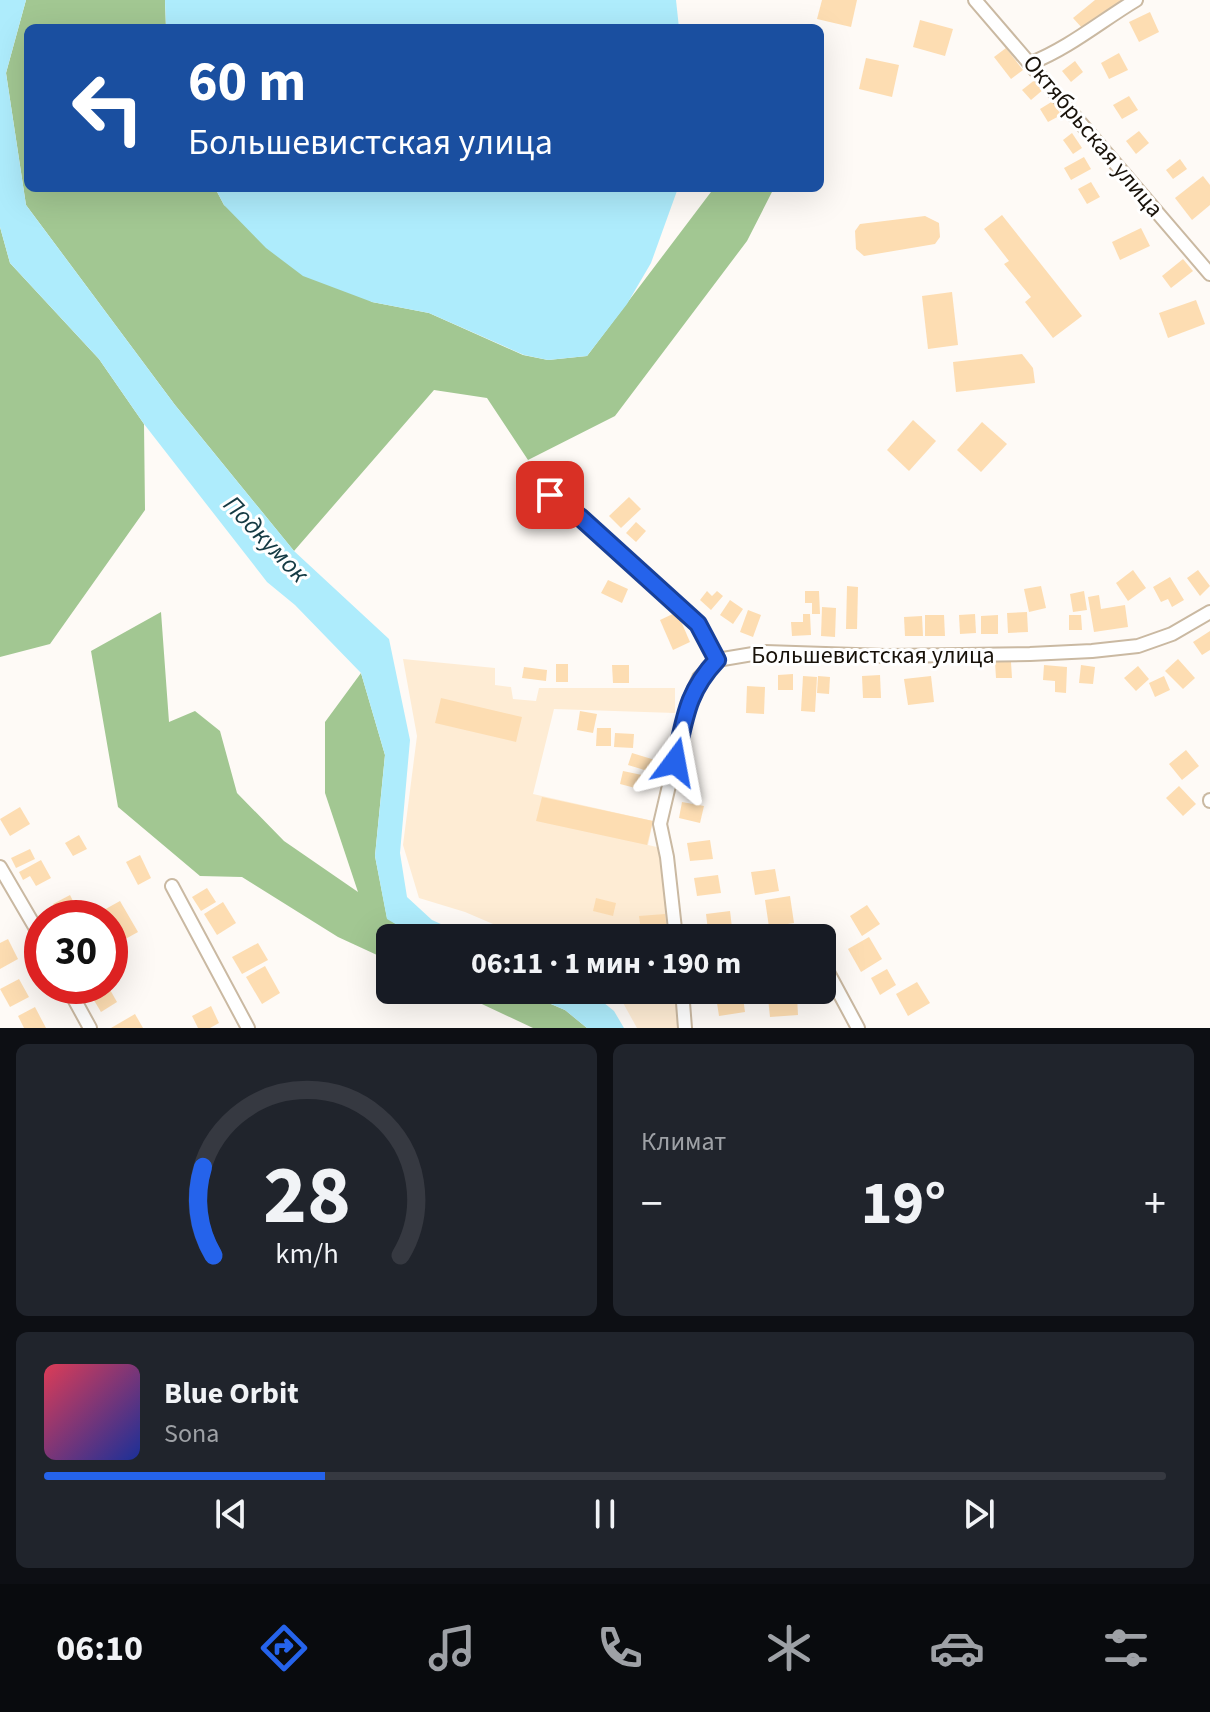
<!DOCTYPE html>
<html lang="ru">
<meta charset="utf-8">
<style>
body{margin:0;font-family:"Source Sans 3",sans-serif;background:#20242c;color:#f1f3f6;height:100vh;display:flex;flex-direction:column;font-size:30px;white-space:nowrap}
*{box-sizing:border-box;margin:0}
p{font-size:26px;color:#9ea1a6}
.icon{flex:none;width:44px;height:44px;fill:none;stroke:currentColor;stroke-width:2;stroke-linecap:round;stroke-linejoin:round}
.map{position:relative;height:1028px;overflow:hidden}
.drawer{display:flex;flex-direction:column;gap:16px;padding:16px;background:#0d0f14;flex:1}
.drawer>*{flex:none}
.hud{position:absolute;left:24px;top:24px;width:800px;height:168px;border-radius:12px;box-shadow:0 8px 32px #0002;background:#1a4fa0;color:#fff;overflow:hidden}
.speed{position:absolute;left:24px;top:900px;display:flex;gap:16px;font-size:40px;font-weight:700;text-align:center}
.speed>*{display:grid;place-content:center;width:104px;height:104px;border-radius:50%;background:#171b24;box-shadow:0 8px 32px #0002;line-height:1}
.speed .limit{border:12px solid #d22;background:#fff;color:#111}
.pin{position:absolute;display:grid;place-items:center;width:68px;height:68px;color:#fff;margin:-34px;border-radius:16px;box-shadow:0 4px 12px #0006}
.me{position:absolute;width:88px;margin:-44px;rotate:13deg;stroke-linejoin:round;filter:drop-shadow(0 0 6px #0008)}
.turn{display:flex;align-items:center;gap:28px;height:168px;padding:0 32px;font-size:36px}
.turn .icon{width:104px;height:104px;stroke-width:2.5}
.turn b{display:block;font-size:56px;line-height:68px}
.big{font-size:60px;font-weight:700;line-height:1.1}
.drawer .card{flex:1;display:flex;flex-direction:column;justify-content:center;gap:12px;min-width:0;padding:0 28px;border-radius:12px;background:#20242c}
.drawer .dial{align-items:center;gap:0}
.dial svg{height:208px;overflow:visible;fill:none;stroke:#363941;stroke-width:7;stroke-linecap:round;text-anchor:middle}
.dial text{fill:#f1f3f6;stroke:none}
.song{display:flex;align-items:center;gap:24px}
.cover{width:96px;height:96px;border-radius:12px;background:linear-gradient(135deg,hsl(350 70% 55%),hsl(230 70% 35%))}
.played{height:8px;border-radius:4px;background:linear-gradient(90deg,#2563eb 25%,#363941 25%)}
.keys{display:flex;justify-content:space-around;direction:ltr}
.heat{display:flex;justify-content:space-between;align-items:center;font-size:44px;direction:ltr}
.drawer .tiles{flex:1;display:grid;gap:16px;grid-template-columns:1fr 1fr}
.card:last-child{grid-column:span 2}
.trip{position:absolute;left:376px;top:924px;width:460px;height:80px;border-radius:12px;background:#171b24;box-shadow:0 8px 32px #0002;font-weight:700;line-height:80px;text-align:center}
.tabs{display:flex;height:128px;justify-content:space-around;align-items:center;background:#090b0e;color:#9ea1a6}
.tabs .icon{width:56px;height:56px}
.tabs .on{color:#2563eb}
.tabs b{font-size:36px;color:#f1f3f6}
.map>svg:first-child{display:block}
.built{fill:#feecd4}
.forest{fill:#a2c792}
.water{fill:#aeecfc}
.building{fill:#fdddb2}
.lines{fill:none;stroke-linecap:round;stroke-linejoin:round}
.street-casing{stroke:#cab9a2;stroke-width:16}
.street{stroke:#fff;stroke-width:12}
.route-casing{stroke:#184099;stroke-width:20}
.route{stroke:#2563eb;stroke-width:14}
.labels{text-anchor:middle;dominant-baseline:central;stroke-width:6;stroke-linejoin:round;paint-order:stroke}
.street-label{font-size:24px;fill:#18120a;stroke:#fff}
.water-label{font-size:26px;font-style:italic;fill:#143a43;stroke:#fff}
</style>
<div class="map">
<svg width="1210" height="1028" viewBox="0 0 1210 1028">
<rect width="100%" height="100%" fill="#fefaf6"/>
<!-- built -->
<g class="built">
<path d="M403 659 495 668V685L511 687 513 699 536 701 539 688H675V713L554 709 533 794 653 821 648 845 670 850 678 938H526L465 912 419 898 403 845 417 736Z"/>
<path d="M610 990H683L685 1028H637L622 1001Z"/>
</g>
<!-- forest -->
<g class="forest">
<path d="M26 0H165L166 28H28V188H215L224 205 372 302 429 313 523 355 548 360 587 356 714 188H774L747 241 615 416 528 460 487 398 434 390 294 551 175 405 26 205 6 73Z"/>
<path d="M0 227 10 263 99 359 144 424 145 510 50 644 0 657Z"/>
<path d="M161 612 169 722 195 711 220 731 237 793 284 841 358 892 325 793V722L361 673 385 755 375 856 387 918 419 938H390V961L338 937 242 877 200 876 118 807 91 651Z"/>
<path d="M452 990H518L565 1010 587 1028H533Z"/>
</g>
<!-- water -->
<g class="water">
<path d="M0 0H26L6 73 26 205 175 405 294 551 389 639 410 740 400 853 407 897 432 920 472 938H419L387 919 375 856 385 755 361 673 295 605 267 582 144 424 99 359 10 263 0 227Z"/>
<path d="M165 0H676L679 28H166Z"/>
<path d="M215 188H678L651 263 627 304 587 356 548 360 524 355 429 313 372 302 303 276 266 248 224 205Z"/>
<path d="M518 990H588L614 1011 624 1028H587L565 1010Z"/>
</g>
<!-- building -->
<g class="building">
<path d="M822 0H857L851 27 817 19Z"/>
<path d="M1095 0H1122L1083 29 1073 18Z"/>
<path d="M1150 12 1159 32 1139 42 1129 22Z"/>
<path d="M920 20 953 29 945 56 913 47Z"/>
<path d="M1006 48 1023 70 1011 79 994 57Z"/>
<path d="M1119 53 1128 70 1109 79 1101 63Z"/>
<path d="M866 58 899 65 892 97 859 89Z"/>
<path d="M1075 61 1083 72 1071 82 1062 71Z"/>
<path d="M1036 79 1044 89 1031 100 1022 90Z"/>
<path d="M1129 96 1138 110 1122 119 1113 105Z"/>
<path d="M1053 101 1061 115 1048 122 1040 109Z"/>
<path d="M1139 131 1149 143 1136 154 1126 141Z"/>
<path d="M1072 133 1082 148 1073 154 1063 140Z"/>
<path d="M1084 157 1091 169 1071 180 1064 168Z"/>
<path d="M1180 159 1187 169 1173 179 1166 170Z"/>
<path d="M1203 176 1210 185V205L1192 220 1175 198Z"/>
<path d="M1091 182 1100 197 1087 204 1078 189Z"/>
<path d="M1002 215 1082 316 1053 338 1025 302 1031 297 1004 264 1009 261 984 229Z"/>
<path d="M925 216 939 223 940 237 935 244 864 256 856 249 855 231 860 224Z"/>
<path d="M1141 228 1150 246 1120 260 1112 242Z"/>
<path d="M1183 259 1193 271 1171 288 1162 276Z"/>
<path d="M952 292 958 345 928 349 922 296Z"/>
<path d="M1196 300 1205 324 1168 338 1159 313Z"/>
<path d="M1022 354 1033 368 1035 383 956 392 953 362Z"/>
<path d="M913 420 936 441 909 471 887 450Z"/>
<path d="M982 422 1007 444 981 472 957 450Z"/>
<path d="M629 497 641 509 621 528 609 516Z"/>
<path d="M636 522 646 531 636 542 626 533Z"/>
<path d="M1133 570 1146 588 1128 601 1116 583Z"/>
<path d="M1198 570 1210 586 1200 596 1187 578Z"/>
<path d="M1170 577 1184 600 1172 607 1168 599 1161 602 1153 587Z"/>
<path d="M608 580 628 589 622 603 601 593Z"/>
<path d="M847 586 858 587 857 629H846Z"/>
<path d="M1041 586 1046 608 1029 612 1024 589Z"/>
<path d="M707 591 712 596 717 591 723 596 711 610 700 600Z"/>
<path d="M805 591H819L820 614H812V603H805Z"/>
<path d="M1084 591 1087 610 1073 612 1070 594Z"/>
<path d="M1099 595 1101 609 1125 605 1128 627 1094 632 1088 597Z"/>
<path d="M730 600 743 609 733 624 720 615Z"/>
<path d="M822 607 836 608 835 637 821 636Z"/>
<path d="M748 610 761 615 753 637 740 632Z"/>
<path d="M677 612 690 642 673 650 660 620Z"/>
<path d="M1027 612 1028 632 1008 633 1007 613Z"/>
<path d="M803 614H810L811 635 792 636 791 622H803Z"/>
<path d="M975 614 976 633 960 634 959 615Z"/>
<path d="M925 615H944L945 636H925Z"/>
<path d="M998 615V634H981V616Z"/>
<path d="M1069 615H1081L1082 630H1069Z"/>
<path d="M922 616 923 636H905L904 617Z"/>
<path d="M1210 631V650L1202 655 1193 642Z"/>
<path d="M1178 659 1195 678 1183 689 1165 671Z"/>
<path d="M995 662H1011L1012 678H996Z"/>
<rect x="556" y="664" width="12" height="18"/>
<path d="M612 665H629V683H613Z"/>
<path d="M1044 665 1067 667 1066 693 1055 692V681L1043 680Z"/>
<path d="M1081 665 1095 667 1093 684 1079 683Z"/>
<path d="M1138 666 1149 679 1136 691 1124 678Z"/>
<path d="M524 667 547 670 546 681 522 678Z"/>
<path d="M793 674V690H778V675Z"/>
<path d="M880 675 881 698H863L862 676Z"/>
<path d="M803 676 817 677 815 712 801 711Z"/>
<path d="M818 676 830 677 829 694 817 693Z"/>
<path d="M931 676 934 702 908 705 904 679Z"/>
<path d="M1164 676 1170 690 1155 697 1149 683Z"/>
<path d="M747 686 765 687 764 714 746 713Z"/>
<path d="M441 698 522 717 516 742 435 723Z"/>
<path d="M580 711 597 714 593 733 577 730Z"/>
<path d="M597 728H611V746H596Z"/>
<path d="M615 733 634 734 633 748 614 747Z"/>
<path d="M1186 750 1199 766 1182 780 1169 764Z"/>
<path d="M632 753 655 760 651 772 628 765Z"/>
<path d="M623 771 642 775 639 789 620 784Z"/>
<path d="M1179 786 1196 804 1183 816 1166 798Z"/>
<path d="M542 797 653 821 647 845 536 821Z"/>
<path d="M682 802 704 806 700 823 679 818Z"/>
<path d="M20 807 30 824 10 836 0 819Z"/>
<path d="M79 835 87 849 73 856 65 843Z"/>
<path d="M710 840 713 859 690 861 687 843Z"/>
<path d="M30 849 35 859 16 868 11 858Z"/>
<path d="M140 855 151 878 138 885 126 862Z"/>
<path d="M41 860 51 878 36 886 30 876 23 880 19 872Z"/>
<path d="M775 869 779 891 755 895 751 872Z"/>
<path d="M718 875 721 893 697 896 694 878Z"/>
<path d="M207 888 216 902 201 911 192 897Z"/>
<path d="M70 895 80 915 75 918H60L53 904Z"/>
<path d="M790 896 794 923 769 927 765 900Z"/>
<path d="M596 898 616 903 613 916 593 911Z"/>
<path d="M120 901 138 932 120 942 110 925V918H106L102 911Z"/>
<path d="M223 902 236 923 217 935 204 914Z"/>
<path d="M867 905 880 924 862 936 850 916Z"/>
<path d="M730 911 733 936 709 938 706 914Z"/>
<path d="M665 914 668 938H642L639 916Z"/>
<path d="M869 937 882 959 861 972 848 949Z"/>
<path d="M8 939 18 959 0 969V943Z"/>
<path d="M258 943 268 960 242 974 232 957Z"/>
<path d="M265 966 280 993 262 1004 246 977Z"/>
<path d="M887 969 896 985 880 995 871 978Z"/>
<path d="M19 979 29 997 10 1007 0 989Z"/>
<path d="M917 982 930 1003 908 1016 896 994Z"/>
<path d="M109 988 117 1002 101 1012 92 997Z"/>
<path d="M715 990H742L745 1012 719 1016Z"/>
<path d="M797 996 798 1015 770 1017 768 998Z"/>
<path d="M211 1006 219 1023 210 1028H198L192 1016Z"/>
<path d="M35 1007 46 1028H24L18 1016Z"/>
<path d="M135 1014 143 1028H111Z"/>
</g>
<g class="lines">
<!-- street casing -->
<g class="street-casing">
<g id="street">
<path d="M975 0 1210 274"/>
<path d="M1031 63C1069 48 1101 21 1136 0"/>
<path d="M550 495 580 517 698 624 717 660"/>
<path d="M717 660 765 652 886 656 1030 654 1092 651 1138 646 1172 634 1210 612"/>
<path d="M1210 801V800"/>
<path d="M0 867 42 939"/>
<path d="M172 886 248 1028"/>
<path d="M676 938 667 857 660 824 689 700 699 678 717 660"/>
<path d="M822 961 858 1028"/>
<path d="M67 986 90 1028"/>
<path d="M682 990 685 1028"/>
</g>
</g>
<!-- street -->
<use href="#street" class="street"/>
</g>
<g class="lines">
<!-- route casing -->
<g class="route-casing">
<path id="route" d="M550 495 580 517 698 624 717 660C686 693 685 719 675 762"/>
</g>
<!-- route -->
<use href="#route" class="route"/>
</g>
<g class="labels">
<!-- street labels -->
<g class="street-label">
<text transform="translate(1093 136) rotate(50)">Октябрьская улица</text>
<text x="873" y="655">Большевистская улица</text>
</g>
<!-- water labels -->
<g class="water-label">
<text transform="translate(266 539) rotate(46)">Подкумок</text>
</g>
</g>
</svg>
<div class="speed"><div class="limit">30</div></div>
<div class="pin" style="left:550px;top:495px;background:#d93025"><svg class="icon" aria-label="arrive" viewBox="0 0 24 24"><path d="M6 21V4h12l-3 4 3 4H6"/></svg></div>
<svg class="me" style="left:675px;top:762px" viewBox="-20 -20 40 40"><path d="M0-17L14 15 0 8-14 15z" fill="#2563eb" stroke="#fff" stroke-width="4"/></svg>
<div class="trip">06:11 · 1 мин · 190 m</div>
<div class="hud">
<div class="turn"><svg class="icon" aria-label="left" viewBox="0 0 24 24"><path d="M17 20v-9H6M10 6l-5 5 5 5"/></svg><div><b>60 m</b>Большевистская улица</div></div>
</div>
</div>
<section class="drawer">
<div class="tiles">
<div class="card dial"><svg viewBox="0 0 100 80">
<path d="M14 69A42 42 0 1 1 86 69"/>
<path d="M14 69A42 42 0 0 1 10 35" stroke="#2563eb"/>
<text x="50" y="56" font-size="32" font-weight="700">28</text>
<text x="50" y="72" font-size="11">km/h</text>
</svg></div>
<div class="card"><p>Климат</p>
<div class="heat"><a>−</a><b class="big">19°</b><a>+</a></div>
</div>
<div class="card">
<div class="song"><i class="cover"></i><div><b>Blue Orbit</b><p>Sona</p></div></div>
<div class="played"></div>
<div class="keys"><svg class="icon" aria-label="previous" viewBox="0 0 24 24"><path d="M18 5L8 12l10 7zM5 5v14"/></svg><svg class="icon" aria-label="pause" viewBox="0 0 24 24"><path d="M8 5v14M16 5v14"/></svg><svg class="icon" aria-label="next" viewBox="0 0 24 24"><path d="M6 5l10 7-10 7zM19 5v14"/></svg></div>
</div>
</div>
</section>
<nav class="tabs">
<b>06:10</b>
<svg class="icon on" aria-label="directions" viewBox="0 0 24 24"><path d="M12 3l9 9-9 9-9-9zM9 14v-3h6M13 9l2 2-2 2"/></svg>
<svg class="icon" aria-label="music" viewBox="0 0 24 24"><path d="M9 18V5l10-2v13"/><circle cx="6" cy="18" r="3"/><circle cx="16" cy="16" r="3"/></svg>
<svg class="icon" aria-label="phone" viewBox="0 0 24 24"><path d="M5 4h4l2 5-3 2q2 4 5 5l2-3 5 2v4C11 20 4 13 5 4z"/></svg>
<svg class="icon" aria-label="climate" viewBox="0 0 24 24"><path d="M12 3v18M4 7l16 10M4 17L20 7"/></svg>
<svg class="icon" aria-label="car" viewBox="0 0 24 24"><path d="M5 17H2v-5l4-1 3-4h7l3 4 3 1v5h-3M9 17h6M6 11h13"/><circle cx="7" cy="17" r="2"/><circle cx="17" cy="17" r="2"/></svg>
<svg class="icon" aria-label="filters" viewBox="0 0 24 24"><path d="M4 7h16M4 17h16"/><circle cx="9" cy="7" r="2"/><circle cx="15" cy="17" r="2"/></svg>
</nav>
